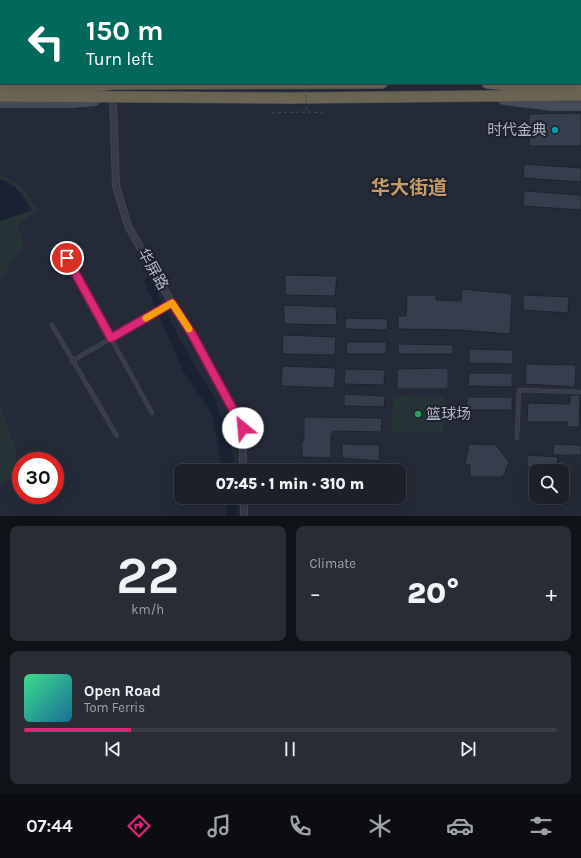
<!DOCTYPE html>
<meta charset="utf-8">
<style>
body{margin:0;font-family:Karla,"Noto Sans SC",sans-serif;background:#282d35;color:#f1f3f6;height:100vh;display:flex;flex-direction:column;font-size:15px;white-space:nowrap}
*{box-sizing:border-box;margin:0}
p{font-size:13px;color:#a0a3a8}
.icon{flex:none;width:22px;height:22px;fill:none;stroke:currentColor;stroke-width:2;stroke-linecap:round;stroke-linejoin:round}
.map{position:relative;height:516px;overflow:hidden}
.side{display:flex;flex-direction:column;gap:10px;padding:10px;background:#0f1217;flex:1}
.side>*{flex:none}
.hud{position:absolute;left:0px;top:0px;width:581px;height:84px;box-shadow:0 4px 16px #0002,0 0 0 1px #393e46;background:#00695c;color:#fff;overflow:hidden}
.tools{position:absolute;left:529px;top:464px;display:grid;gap:8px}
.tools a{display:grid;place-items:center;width:40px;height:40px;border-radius:8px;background:#1b2029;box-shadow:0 4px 16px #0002,0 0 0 1px #393e46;font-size:20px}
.speed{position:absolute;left:12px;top:452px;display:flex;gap:8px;font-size:20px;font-weight:700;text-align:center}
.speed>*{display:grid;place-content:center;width:52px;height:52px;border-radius:50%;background:#1b2029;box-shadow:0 4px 16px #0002,0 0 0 1px #393e46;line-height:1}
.speed .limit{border:6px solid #d22;background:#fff;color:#111}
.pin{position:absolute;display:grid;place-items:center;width:34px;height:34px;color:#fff;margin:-17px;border:2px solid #fff;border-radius:50%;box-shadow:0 1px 4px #0007}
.me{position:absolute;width:44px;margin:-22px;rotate:332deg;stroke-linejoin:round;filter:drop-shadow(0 0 3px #0008)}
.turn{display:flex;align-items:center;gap:14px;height:84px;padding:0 20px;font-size:18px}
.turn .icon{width:52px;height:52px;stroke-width:2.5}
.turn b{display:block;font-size:28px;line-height:34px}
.big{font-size:30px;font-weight:800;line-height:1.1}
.side .card{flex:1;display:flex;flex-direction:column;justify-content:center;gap:6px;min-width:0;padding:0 14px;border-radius:8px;background:#282d35}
.side .dial{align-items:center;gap:0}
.dial b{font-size:52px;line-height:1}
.song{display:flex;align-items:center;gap:12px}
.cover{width:48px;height:48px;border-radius:6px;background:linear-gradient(135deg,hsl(150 70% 55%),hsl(200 70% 35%))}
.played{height:4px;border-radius:2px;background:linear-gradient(90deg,#db2777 20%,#393e46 20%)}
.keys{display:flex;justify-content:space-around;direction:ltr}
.heat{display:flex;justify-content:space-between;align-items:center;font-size:22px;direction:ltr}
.side .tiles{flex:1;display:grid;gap:10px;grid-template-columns:1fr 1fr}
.card:last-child{grid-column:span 2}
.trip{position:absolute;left:174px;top:464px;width:232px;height:40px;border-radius:8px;background:#1b2029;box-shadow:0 4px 16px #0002,0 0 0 1px #393e46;font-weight:800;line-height:40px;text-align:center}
.menu{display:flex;height:64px;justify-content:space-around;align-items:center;background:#0b0d10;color:#a0a3a8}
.menu .icon{width:28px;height:28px}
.menu .active{color:#db2777}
.menu b{font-size:18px;color:#f1f3f6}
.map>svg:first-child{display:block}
.green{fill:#263438}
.water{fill:#192133}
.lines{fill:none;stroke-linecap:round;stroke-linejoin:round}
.river{stroke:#192133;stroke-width:12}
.building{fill:#363e4d;stroke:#1e232e}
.lane-casing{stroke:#404551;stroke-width:4.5}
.street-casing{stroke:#404551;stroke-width:8}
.secondary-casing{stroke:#404551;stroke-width:10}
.highway-casing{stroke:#424752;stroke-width:12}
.path{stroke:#3e4d50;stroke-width:1;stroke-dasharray:3 3;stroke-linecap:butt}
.lane{stroke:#373c48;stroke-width:3}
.street{stroke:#373c48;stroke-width:6}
.secondary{stroke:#464b5a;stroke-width:9}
.highway{stroke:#6d6655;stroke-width:11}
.path-bridge{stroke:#3e4d50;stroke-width:1;stroke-dasharray:3 3;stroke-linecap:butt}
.route-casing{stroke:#8e194d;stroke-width:10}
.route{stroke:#db2777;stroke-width:7}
.slow{stroke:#f59e0b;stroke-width:7}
.culture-dot{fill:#0f9aa8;stroke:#1c212c;stroke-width:1.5}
.leisure-dot{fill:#2e9e5b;stroke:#1c212c;stroke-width:1.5}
.labels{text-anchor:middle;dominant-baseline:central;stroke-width:4;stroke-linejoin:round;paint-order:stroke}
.poi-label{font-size:15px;fill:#b2b7c4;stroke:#1c212c;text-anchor:end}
.street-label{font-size:15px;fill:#b2b7c4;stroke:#1c212c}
.district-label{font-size:19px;font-weight:bold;fill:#c79c6a;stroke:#1c212c}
</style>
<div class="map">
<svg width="581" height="516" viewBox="0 0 581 516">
<rect width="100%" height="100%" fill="#242a37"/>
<!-- green -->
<g class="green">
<path d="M463 0H581V70L580 1Z"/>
<path d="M0 173 20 186 39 210 18 225 24 244 0 281Z"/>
<path d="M393 396 444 397 443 432H392Z"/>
<path d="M0 404 15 447 18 472 0 487Z"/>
</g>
<!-- water -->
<g class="water">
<path d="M0 179C16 184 24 196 32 210L0 221Z"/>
<path d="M149 275 183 346 215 399 233 455 234 471H223L211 412 183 371 144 281Z"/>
<path d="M226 497H236L237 516H227Z"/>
</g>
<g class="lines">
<!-- river -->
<path class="river" d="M270 0 273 1"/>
</g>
<!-- building -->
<g class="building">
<path d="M581 113V146H529V114Z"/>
<path d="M524 164 581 168V182L523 178Z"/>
<path d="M524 191 581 195V210L523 206Z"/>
<path d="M285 275 337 276 335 296 285 295Z"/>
<path d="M462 289 512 294 510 334 459 330 398 329V316H406L407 295H436V300L461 301Z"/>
<path d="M523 295 569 297 568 313 523 310Z"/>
<path d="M284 305 336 307 337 325 284 324Z"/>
<path d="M345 318 388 319 387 330 345 329Z"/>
<path d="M283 335 336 337 335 355 282 354Z"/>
<path d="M347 342H387L386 354H346Z"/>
<path d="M398 344 453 345V354H398Z"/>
<path d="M469 349 513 350V364L469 363Z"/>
<path d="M526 364 576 365 575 387 525 384Z"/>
<path d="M282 366 336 368 334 388 281 386Z"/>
<path d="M448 368V389H397V369Z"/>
<path d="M345 369 385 370 384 385 344 384Z"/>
<path d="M469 373H512V387L468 386Z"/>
<path d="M344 394 385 396 384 407 344 406Z"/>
<path d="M570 395H580L579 427H567L568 422H527L528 403 570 404Z"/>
<rect x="467" y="397" width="45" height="13"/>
<path d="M304 417 382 418 381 432 333 431V434H331V458L302 457V440L304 441Z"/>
<path d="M342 444 380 445 379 461 342 458Z"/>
<path d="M469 444 496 445 509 462 503 477H470V465L465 464Z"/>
<path d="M554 444 581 445V455H553Z"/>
<path d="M527 455 558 457 557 468 527 467Z"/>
</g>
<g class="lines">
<!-- lane casing -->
<g class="lane-casing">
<g id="lane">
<path d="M469 0 471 1"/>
<path d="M580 24H581"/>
<path d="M67 258 152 413"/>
<path d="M52 325 117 436"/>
<path d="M72 361 172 303"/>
<path d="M517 438 519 390 579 392"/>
</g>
</g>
<!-- street casing -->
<g class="street-casing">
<g id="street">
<path d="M113 99 116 186 128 226 172 303 192 334 243 428V471"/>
<path d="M244 497V516"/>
</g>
</g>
<!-- secondary casing -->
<g class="secondary-casing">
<g id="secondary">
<path d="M295 1V0"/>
<path d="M580 78H581"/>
<path d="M0 81H1"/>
<path d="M503 100 553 106H581"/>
<path d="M0 103H73L95 101"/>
</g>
</g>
<!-- highway casing -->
<g class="highway-casing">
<g id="highway">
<path d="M487 83 519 86H581"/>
<path d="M0 87 74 88 115 84 382 83"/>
<path d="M0 96 290 98 581 95"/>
</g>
</g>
<!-- path -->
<path class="path" d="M272 113 307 112 323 113"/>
<!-- lane -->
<use href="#lane" class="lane"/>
<!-- street -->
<use href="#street" class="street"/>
<!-- secondary -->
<use href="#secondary" class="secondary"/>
<!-- highway -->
<use href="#highway" class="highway"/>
<!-- path-bridge -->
<path class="path-bridge" d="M305 83 307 112"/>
</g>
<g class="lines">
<!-- route casing -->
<g class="route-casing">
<path id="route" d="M67 258 111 338 172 303 192 334 243 428"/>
</g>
<!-- route -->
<use href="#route" class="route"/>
<!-- slow -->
<path class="slow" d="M146 318 172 303 189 329"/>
</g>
<!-- markers -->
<circle class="culture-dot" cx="555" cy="130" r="4"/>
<circle class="leisure-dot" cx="418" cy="414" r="4"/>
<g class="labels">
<!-- poi labels -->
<g class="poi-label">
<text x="547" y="130">时代金典</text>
<text x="426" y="414" text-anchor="start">篮球场</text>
</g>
<!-- street labels -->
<g class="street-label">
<text transform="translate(153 269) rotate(60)">华屏路</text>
</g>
<!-- district labels -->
<g class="district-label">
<text x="409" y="188">华大街道</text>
</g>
</g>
</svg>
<div class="tools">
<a><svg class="icon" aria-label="search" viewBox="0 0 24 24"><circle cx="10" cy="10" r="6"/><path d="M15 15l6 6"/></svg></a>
</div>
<div class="speed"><div class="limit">30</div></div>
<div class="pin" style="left:67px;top:258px;background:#d93025"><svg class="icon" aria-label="arrive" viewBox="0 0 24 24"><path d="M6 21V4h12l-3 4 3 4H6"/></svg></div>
<svg class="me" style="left:243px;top:428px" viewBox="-20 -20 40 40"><circle r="19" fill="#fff"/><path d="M0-13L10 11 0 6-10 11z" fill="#db2777"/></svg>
<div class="trip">07:45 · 1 min · 310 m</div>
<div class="hud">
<div class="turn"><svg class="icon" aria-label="left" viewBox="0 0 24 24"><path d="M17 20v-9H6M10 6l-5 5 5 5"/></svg><div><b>150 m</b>Turn left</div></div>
</div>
</div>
<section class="side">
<div class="tiles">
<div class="card dial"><b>22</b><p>km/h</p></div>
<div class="card"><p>Climate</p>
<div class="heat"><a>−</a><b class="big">20°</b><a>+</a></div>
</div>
<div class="card">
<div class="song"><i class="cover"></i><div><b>Open Road</b><p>Tom Ferris</p></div></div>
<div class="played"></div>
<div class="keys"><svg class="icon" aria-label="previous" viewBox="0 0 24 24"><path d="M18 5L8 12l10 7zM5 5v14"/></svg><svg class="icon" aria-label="pause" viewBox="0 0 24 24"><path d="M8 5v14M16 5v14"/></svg><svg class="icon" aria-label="next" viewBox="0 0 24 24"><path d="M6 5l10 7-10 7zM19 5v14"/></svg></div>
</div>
</div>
</section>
<nav class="menu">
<b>07:44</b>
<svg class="icon active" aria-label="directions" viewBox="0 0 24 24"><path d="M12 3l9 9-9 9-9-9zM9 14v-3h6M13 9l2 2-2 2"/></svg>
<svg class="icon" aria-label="music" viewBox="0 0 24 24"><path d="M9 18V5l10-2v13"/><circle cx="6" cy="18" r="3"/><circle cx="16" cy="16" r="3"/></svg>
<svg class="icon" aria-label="phone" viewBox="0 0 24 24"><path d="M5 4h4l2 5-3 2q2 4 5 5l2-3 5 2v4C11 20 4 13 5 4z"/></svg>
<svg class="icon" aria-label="climate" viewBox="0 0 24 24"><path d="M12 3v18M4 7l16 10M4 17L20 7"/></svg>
<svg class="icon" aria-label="car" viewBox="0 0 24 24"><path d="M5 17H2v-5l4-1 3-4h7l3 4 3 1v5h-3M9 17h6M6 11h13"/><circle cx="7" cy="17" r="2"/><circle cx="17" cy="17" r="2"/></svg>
<svg class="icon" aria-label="filters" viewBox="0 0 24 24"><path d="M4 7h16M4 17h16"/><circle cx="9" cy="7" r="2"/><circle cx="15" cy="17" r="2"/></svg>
</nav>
